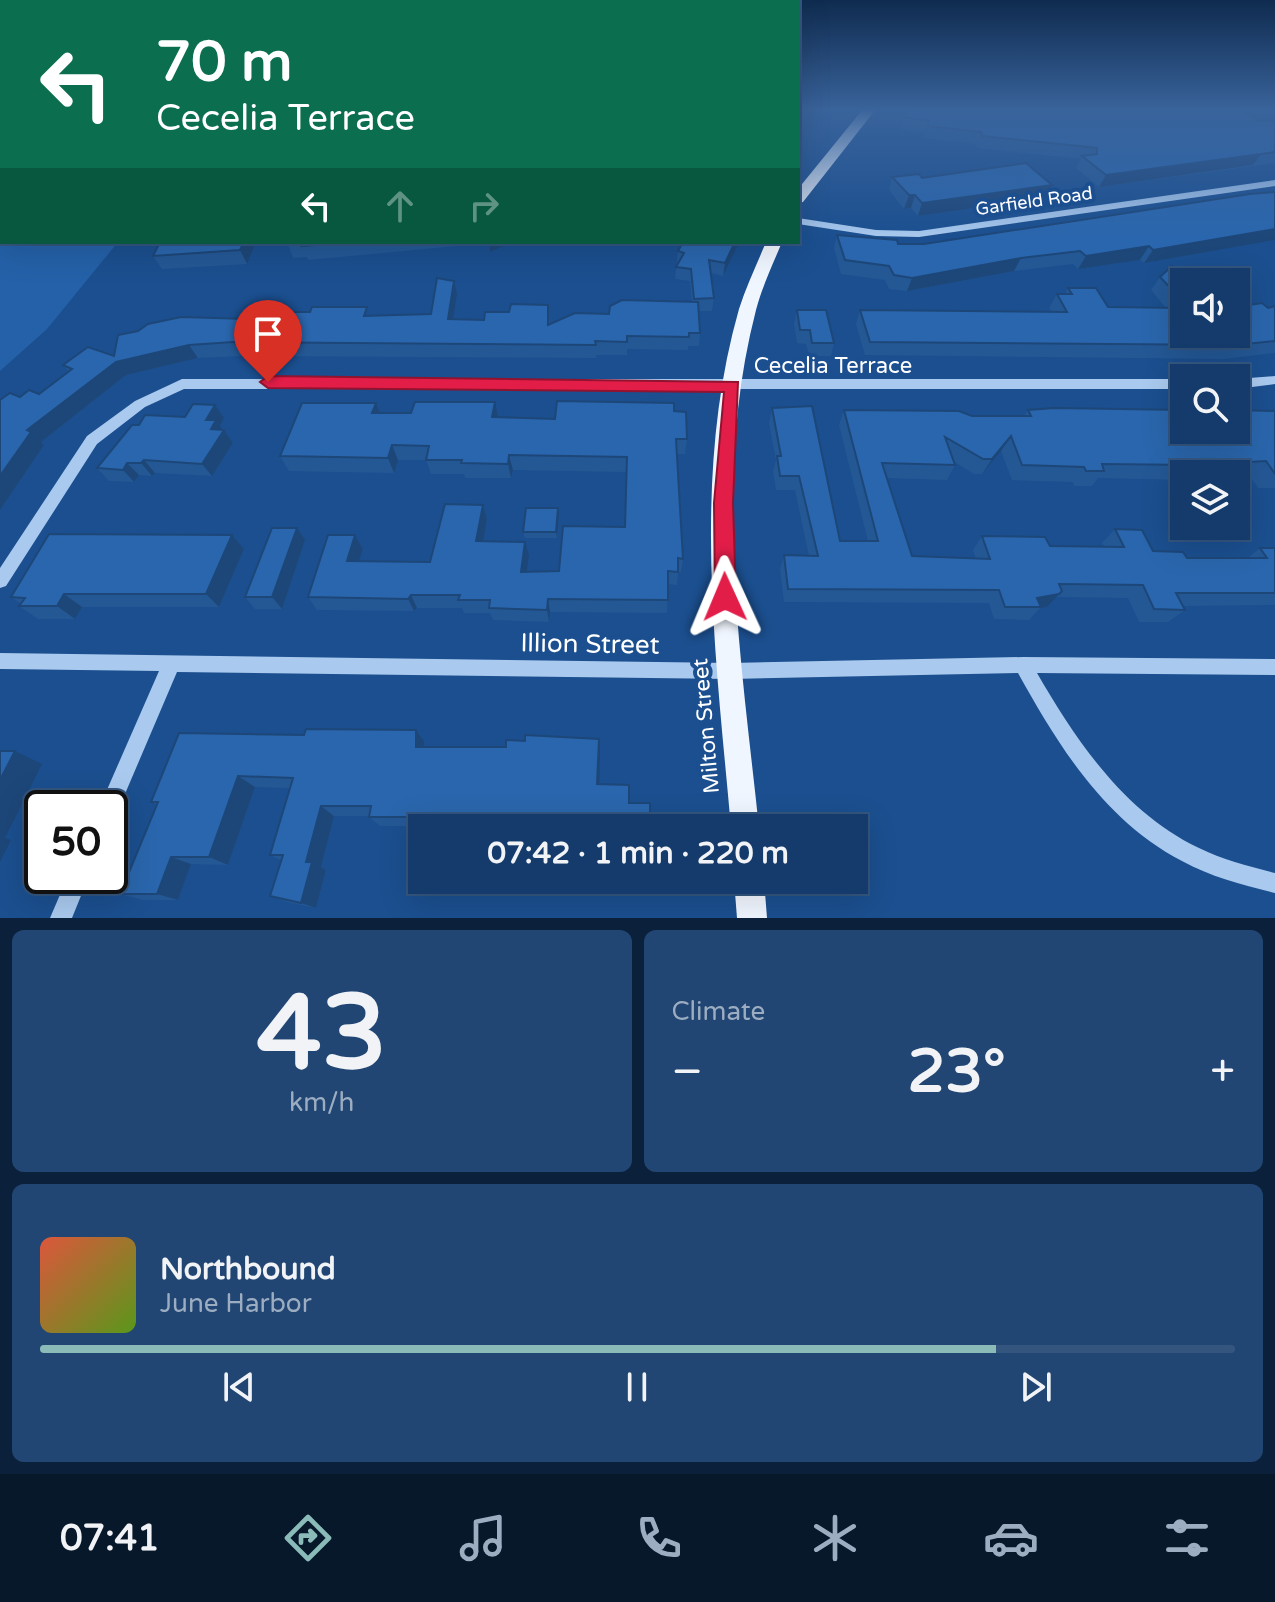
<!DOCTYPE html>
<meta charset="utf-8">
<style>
body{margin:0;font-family:"Varela Round",sans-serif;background:#214673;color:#f1f3f6;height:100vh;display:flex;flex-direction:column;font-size:30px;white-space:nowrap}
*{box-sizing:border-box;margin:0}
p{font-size:26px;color:#9dadc1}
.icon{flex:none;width:44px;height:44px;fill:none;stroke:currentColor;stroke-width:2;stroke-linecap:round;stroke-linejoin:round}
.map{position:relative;height:918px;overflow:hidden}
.side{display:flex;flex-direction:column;gap:12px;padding:12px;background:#0b203b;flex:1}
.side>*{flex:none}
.top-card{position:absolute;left:0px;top:0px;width:800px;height:244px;box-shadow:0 8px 32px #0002,0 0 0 2px #33557e;background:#0b6e4f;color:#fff;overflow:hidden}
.tools{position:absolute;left:1170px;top:268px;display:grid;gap:16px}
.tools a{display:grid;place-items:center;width:80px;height:80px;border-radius:0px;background:#143b6b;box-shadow:0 8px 32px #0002,0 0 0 2px #33557e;font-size:40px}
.speed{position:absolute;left:24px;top:790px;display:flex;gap:16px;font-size:40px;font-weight:700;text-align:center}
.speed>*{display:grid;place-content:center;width:104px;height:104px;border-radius:50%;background:#143b6b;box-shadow:0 8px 32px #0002,0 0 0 2px #33557e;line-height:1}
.speed .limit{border:4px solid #111;border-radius:12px;background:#fff;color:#111}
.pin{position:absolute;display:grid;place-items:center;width:68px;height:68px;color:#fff;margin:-82px -34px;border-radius:50% 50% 50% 0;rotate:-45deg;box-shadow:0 0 8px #0007}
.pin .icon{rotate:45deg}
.me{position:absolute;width:88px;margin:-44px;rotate:359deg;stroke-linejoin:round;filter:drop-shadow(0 0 6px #0008)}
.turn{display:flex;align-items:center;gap:28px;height:168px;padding:0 24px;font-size:36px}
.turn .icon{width:104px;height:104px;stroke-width:2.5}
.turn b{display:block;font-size:56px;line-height:68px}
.lanes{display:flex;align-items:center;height:76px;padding:0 24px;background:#0003;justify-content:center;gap:40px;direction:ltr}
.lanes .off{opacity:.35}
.big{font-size:60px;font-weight:700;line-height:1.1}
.side .card{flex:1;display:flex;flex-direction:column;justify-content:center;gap:12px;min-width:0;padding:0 28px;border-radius:12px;background:#214673}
.side .dial{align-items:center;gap:0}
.dial b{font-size:104px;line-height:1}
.song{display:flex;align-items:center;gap:24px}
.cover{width:96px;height:96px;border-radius:12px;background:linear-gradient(135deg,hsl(10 70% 55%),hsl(90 70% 35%))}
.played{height:8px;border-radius:4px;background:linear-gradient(90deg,#8bbbb9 80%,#33557e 80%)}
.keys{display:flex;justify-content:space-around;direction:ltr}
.heat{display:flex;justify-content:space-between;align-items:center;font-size:44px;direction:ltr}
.side .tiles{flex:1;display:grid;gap:12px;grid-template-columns:1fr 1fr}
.card:last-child{grid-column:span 2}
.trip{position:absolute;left:408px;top:814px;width:460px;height:80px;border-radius:0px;background:#143b6b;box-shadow:0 8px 32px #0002,0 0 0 2px #33557e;font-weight:700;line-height:80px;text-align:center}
.dock{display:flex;height:128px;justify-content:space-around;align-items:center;background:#08182b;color:#9dadc1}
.dock .icon{width:56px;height:56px}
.dock .active{color:#8bbbb9}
.dock b{font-size:36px;color:#f1f3f6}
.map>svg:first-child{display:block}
.green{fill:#2461a8}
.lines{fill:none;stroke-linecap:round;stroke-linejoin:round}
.minor{fill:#a9c9ee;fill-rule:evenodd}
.major{fill:#f0f6ff;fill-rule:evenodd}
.wall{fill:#245895}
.shaded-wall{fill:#1d4779}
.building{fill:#2a66ad;stroke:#1d4779;stroke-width:2}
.route{fill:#e11d48;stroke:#92132f;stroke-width:2}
.labels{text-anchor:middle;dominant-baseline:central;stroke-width:8;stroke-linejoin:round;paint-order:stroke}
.far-street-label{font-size:18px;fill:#fff;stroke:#1b4f8f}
.street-label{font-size:22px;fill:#fff;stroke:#1b4f8f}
.near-street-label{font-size:26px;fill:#fff;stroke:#1b4f8f}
</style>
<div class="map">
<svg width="1275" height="918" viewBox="0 0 1275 918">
<rect width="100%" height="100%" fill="#1b4f8f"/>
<!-- green -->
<path class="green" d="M0 109 2 242H118L47 329 0 371Z"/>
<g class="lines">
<!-- minor -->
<g class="minor">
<path d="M1275 180V186L919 237 876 236 798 224V218L876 230 919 231Z"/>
<path d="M1275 376V384L1236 389V379Z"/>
<path d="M182 379H1184V389H184L145 407 97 444 6 586 0 588V568L87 436 135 401Z"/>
<path d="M0 653 731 663 1023 657 1275 659V675L1037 673C1077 742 1125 813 1199 848 1223 860 1249 866 1275 873V893C1243 885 1211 877 1182 861 1105 821 1059 747 1018 673L731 679 177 672 116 815 110 817V808H99L159 671 0 669Z"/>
<path d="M68 876H89L72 918H50Z"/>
</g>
<!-- major -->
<g class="major">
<path d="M863 109H876L803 202 798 203V189Z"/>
<path d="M766 242H782C773 264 762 287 756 310 712 479 741 657 759 828H731C716 657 691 477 739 309 746 287 757 264 766 242Z"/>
<path d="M734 880H764L767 918H737Z"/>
</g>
</g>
<!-- wall -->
<g class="wall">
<path d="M815 109H835L832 116 814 112Z"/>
<path d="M907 109 1275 121V163L1099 187 1076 168 1081 159 977 148 976 144 923 138 925 133 901 129Z"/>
<path d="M892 177 922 178 1045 198 918 216 911 208 904 209 889 190Z"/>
<path d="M1275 192V240L1144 263 1140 260 1078 269 1073 264 1014 271 907 291 889 289 885 280 841 274 834 248 837 235 898 244H924Z"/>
<path d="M256 242 247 264 162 269 153 256Z"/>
<path d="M287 242H512L490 252 489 243 308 260 307 257 293 258Z"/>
<path d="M738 245 723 276 711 273 714 298 712 311H699L700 333 699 346H688V350L627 349V355H596V358L241 356 198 358 126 375 41 442 44 445 0 510 20 397 39 394 69 372 63 365 114 356 283 320 431 314 457 294 453 319 484 320 509 312 548 305 550 325 609 314 692 302 690 281 675 279 678 251Z"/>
<path d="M1160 277 1188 282 1184 334 1275 306V353L1224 359 865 355 856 324 860 310 1052 312 1049 308 1057 294H1065L1068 288 1108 307 1166 308 1151 290Z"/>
<path d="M797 310 834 343 831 356H809L806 344 797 343 794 324Z"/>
<path d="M376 403 380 413 555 419 674 411 687 439 685 454H677L683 559 681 572H678L677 585 668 584 667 613 550 612 549 622 493 620 490 613H464L462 608H417L414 611 317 610 308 597 355 535 363 549 359 561 430 562 483 505 487 519 483 541 529 555 526 572 559 571 625 527 627 472 513 470 511 478H465L464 474H431L426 460H398L394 473 289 471 280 456Z"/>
<path d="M772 408 840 541H868L839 425 844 410 972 416H1024L1028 410 1275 411V488H1258L1250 476 1236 477V474H1184V480H1182L1098 478 1092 486H1074L1073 482 1012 480 1001 451 982 474H974L953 461 955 465 947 480 887 478 912 556 976 559 973 550 982 536 1050 546H1104L1102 543 1115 529 1153 551 1187 558H1248L1260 548H1275V605L1183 606 1185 610 1168 622H1139L1128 598 1056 597 1047 607 1040 608 1029 620 994 619 989 603 784 602 780 569 784 555 809 556 795 490H776L773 471 776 461 769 423Z"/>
<path d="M185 417 224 418 220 426 222 430H224L233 443 212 476 155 473 152 476 139 475 134 482 109 481 97 468 139 425Z"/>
<path d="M558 508 559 514 557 538H525L523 532Z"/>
<path d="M305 540 282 609H255L245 597Z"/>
<path d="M244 549 219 607H82L75 619H38L19 606 21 604 11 597Z"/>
<path d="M416 730 424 741V747H506L599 739 600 751 581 823 526 822V828H439L437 826H380L369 817 370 816H334L321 867 326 870 316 908 287 902 270 896 281 860 270 855 290 788 255 787 228 865 191 864 178 900H143L120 894 156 804 151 802 304 735Z"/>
</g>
<!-- shaded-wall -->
<g class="shaded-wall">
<path d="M1262 153 1253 165 1099 187 1106 175Z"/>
<path d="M1052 185 1045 198 918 216 922 203Z"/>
<path d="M909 195H915L911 208 904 209Z"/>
<path d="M1275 229V240L1144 263 1153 250Z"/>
<path d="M244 242H256L247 264 240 250Z"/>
<path d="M489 242H512L490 252Z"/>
<path d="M735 242H738V245L723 276 725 263Z"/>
<path d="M1149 246 1140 260 1078 269 1086 256Z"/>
<path d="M1021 258 1014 271 907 291 912 278Z"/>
<path d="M454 281 457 294 451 333 448 319Z"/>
<path d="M189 345 198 358 126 375 41 442 44 445 0 510V476L27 430 116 362Z"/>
<path d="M495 402 498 417 496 432 492 417Z"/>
<path d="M376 403 382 418 372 413Z"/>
<path d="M215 405 224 418 220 426 223 431 224 430 233 443 212 476 202 464 206 420Z"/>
<path d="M1011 436 1001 451 982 474 992 459Z"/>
<path d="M392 445 398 460 394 473 388 458Z"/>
<path d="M509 455 513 470 511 478 508 464Z"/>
<path d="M144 460 155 473 152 476 141 463Z"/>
<path d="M127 463 139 475 134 482 123 470Z"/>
<path d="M483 505 487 519 481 554 476 541Z"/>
<path d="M558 508 559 514 557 538 556 532Z"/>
<path d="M297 528 305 540 282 609 272 597Z"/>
<path d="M232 535 244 549 219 607 206 594Z"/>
<path d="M355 535 363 549 355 574 347 561Z"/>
<path d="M525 542 529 555 525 585 521 572Z"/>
<path d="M64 594 82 607 75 619 57 606Z"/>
<path d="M1059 594 1047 607 1040 608 1041 607 1037 598Z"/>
<path d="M411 595 417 608 414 611 408 599Z"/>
<path d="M548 599 550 612 549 622 547 610Z"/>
<path d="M416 730 424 741V758L416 747Z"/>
<path d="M599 739 600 751 599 794 597 784Z"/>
<path d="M15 751 42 764 5 838 11 840 0 862V780Z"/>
<path d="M238 776 255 787 228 865 209 857Z"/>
<path d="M321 806 334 816 321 867 326 870 316 908 301 903 306 862Z"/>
<path d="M522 813 526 822V828H523L520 823Z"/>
<path d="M171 857 191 864 178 900 157 894Z"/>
</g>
<!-- building -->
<g class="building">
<path d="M907 109H1238L1257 120 1275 121V152L1106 175 1082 156 1097 154V148L982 136 981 132 927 126 929 121 904 117Z"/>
<path d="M1026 163 1052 185 922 203 915 195H909L892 177 919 174 922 178Z"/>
<path d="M1275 192V229L1153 250 1149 246 1086 256 1080 251 1021 258 912 278 894 275 889 266 845 260 837 235 897 240 898 244H924L1250 194Z"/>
<path d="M160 242H244L240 250 153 256Z"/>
<path d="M287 242H351L302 246 303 244 287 245Z"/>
<path d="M683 242H735L725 263 709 260 714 298 694 299 691 269 676 267 684 253 678 251Z"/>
<path d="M1172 266 1188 282H1184V334H1236V307L1262 303 1268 308 1275 306V341L1236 345 870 342 860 310 1067 312 1057 294H1072L1068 288H1096L1108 307 1181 308 1173 299H1181L1160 277Z"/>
<path d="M437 278 454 281 448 319 484 320 485 312H509L511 304 548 305V325L575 313 609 314 610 306 622 300 698 302 700 333H689V337L627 336V342L595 341 596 345 233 342 189 345 116 362 27 430 31 432 0 476V400L10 393 20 397 29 390 39 394 72 369 63 365 88 347 114 356 118 335 138 331 148 324 181 317 283 320 286 312H310L312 307H367L364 316 431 314Z"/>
<path d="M797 310H826L834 343H812L810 330H800Z"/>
<path d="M557 401 674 403V411L686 412 687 439H676L683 559 678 558V572L668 571V600L548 599 547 610 489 608 490 600H458L460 595H411L408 599 308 597 328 535H355L347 561 430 562 445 504 483 505 476 541 525 542 521 572 559 571 563 526 625 527 627 457 509 455 508 464 461 463 462 460H426L429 446 392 445 388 458 280 456 302 403H376L372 413H411L415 402H495L492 417 555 419Z"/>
<path d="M193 404 215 405 206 420H216L211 429 224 430 202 464 144 460 141 463H127L123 470 97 468 132 425H139L145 415 185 417Z"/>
<path d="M812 406 840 541H878L844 410 959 411 972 416H1031L1028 410 1054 408 1184 410V430H1236V410L1275 411V474L1266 461 1196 465 1102 464 1104 471H1086L1084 467 1022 465 1011 436 992 459H983L945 437 955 465 882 463 912 556 990 559 982 536 1045 537 1050 546 1124 547 1115 529 1142 530 1153 551 1183 552 1187 558H1267L1260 548H1275V593H1176L1185 610 1154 609 1143 585 1059 584 1062 591 1059 594 1037 598 1041 607H1005L999 590 788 589 784 555 818 556 799 476H780L777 456H781L772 408Z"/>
<path d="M526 508H558L556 532H523Z"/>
<path d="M272 528H297L272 597H245Z"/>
<path d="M49 534 232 535 206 594H64L57 606H19L25 598 11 597Z"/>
<path d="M306 729 416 730V747H506V740L525 741V735L599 739 597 784 629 785V803H650V828H581L582 814 522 813 520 823 434 822V817H369L371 806H321L306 862H312L301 903 270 896 283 855H270L293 778 238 776 209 857H171L157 894H120L158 802H151L179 733 304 735Z"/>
<path d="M0 751H15L0 780Z"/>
</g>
<!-- sky -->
<linearGradient id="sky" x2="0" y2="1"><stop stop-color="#0f2b4f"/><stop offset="0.46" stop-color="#39639b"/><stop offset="1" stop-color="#39639b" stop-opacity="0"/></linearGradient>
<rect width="1275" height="238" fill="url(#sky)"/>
<!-- route -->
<path class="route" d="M268 376 738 382 733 503 736 597 733 604H718L715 597 714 503 724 392 268 388 260 382Z"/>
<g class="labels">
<!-- far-street labels -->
<g class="far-street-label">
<text transform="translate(1034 201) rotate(-8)">Garfield Road</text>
</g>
<!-- street labels -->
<g class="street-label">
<text x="833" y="366">Cecelia Terrace</text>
<text transform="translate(706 726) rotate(-95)">Milton Street</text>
</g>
<!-- near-street labels -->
<g class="near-street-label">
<text transform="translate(590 644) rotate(1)">Illion Street</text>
</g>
</g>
</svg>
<div class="tools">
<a><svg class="icon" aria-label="sound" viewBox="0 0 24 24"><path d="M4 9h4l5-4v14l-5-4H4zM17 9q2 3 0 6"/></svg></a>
<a><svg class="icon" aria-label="search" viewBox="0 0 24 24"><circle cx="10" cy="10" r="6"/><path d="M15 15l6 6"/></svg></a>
<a><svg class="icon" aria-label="layers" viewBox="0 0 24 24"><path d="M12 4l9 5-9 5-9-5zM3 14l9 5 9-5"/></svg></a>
</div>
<div class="speed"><div class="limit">50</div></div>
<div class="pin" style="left:268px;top:382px;background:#d93025"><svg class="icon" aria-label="arrive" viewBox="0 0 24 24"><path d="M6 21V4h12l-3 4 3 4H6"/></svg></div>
<svg class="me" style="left:725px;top:597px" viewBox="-20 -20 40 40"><path d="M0-17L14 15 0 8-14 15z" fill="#e11d48" stroke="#fff" stroke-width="4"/></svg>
<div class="trip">07:42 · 1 min · 220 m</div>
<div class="top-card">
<div class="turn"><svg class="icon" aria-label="left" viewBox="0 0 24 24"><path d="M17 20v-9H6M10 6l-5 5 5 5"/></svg><div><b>70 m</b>Cecelia Terrace</div></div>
<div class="lanes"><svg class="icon" aria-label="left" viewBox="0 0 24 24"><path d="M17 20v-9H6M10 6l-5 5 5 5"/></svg><svg class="icon off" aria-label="ahead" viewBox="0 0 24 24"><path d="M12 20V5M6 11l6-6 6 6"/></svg><svg class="icon off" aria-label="right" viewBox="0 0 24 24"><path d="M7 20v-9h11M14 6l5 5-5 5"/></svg></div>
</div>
</div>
<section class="side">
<div class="tiles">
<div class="card dial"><b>43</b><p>km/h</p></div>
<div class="card"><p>Climate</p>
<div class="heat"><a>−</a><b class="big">23°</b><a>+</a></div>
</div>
<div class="card">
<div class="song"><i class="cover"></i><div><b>Northbound</b><p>June Harbor</p></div></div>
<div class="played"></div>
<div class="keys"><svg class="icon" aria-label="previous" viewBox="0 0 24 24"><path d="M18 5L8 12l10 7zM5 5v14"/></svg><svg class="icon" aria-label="pause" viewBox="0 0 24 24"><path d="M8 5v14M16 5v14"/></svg><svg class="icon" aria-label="next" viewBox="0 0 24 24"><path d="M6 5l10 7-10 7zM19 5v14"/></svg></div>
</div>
</div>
</section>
<nav class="dock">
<b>07:41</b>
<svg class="icon active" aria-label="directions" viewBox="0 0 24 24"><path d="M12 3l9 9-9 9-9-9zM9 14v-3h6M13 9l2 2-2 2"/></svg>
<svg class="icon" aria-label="music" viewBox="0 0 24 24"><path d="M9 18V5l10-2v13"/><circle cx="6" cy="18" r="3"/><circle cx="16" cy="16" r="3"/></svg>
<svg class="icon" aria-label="phone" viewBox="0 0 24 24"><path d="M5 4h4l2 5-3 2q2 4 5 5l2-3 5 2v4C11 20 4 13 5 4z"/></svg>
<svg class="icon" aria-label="climate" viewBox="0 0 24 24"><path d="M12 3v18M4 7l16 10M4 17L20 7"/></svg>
<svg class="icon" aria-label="car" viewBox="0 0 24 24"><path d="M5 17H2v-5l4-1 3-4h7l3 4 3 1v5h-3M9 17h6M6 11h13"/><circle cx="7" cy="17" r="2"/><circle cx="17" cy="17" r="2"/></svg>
<svg class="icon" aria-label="filters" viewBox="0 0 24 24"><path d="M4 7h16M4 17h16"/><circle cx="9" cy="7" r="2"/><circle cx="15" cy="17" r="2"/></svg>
</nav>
